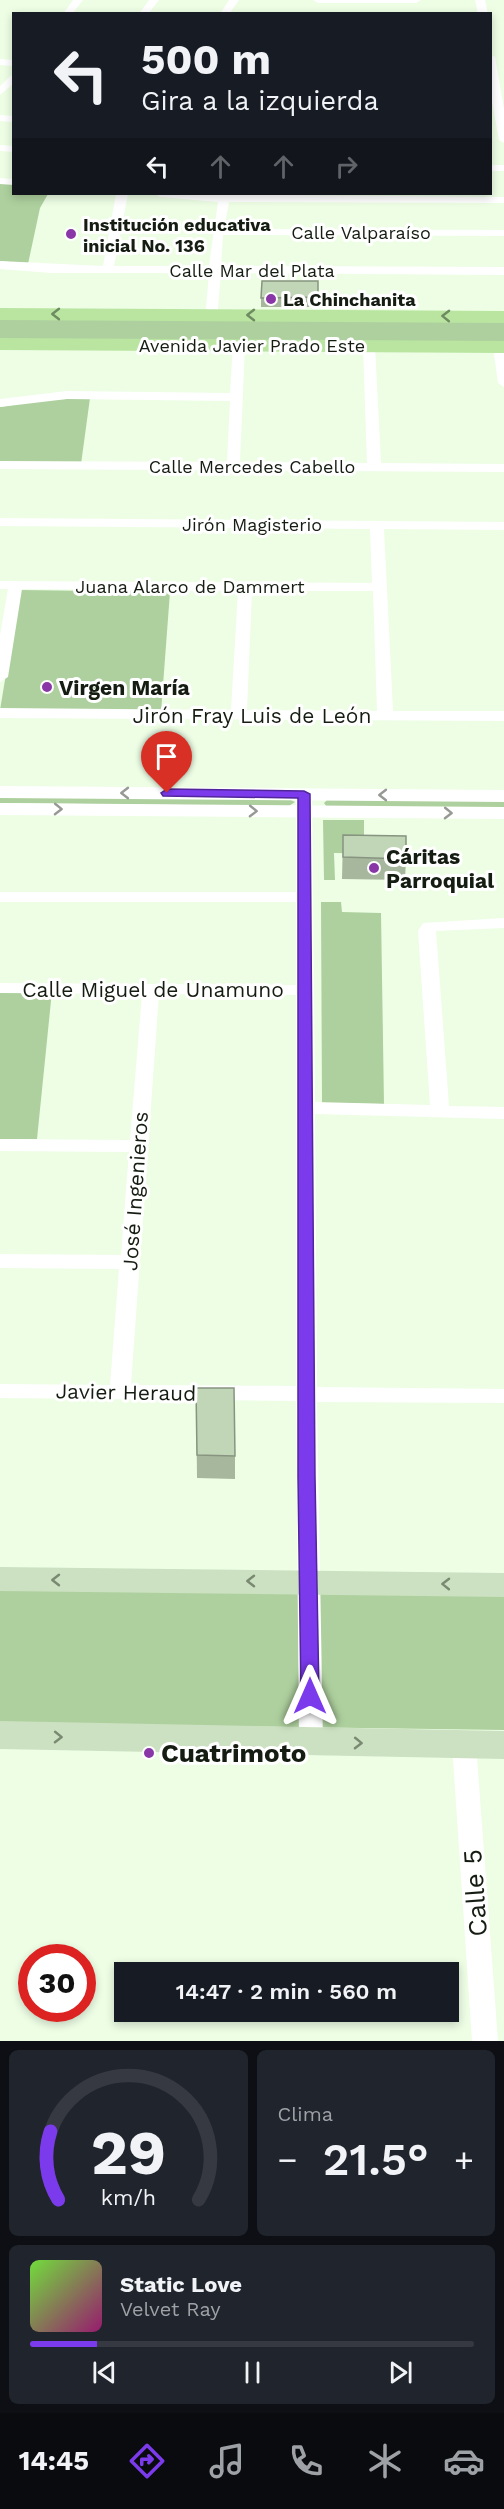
<!DOCTYPE html>
<html lang="es">
<meta charset="utf-8">
<style>
body{margin:0;font-family:"Work Sans",sans-serif;background:#20242c;color:#f1f3f6;height:100vh;display:flex;flex-direction:column;font-size:22px;white-space:nowrap}
*{box-sizing:border-box;margin:0}
p{font-size:20px;color:#9ea1a6}
.icon{flex:none;width:33px;height:33px;fill:none;stroke:currentColor;stroke-width:2;stroke-linecap:round;stroke-linejoin:round}
.map{position:relative;height:2041px;overflow:hidden}
.drawer{display:flex;flex-direction:column;gap:9px;padding:9px;background:#0d0f14;flex:1}
.drawer>*{flex:none}
.banner{position:absolute;left:12px;top:12px;width:480px;height:183px;border-radius:0px;box-shadow:0 3px 9px #0003;background:#171b24;color:#f1f3f6;overflow:hidden}
.speed{position:absolute;left:18px;top:1944px;display:flex;gap:12px;font-size:30px;font-weight:700;text-align:center}
.speed>*{display:grid;place-content:center;width:78px;height:78px;border-radius:50%;background:#171b24;box-shadow:0 3px 9px #0003;line-height:1}
.speed .limit{border:9px solid #d22;background:#fff;color:#111}
.pin{position:absolute;display:grid;place-items:center;width:51px;height:51px;color:#fff;margin:-62px -26px;border-radius:50% 50% 50% 0;rotate:-45deg;box-shadow:0 0 6px #0007}
.pin .icon{rotate:45deg}
.me{position:absolute;width:66px;margin:-33px;rotate:0deg;stroke-linejoin:round;filter:drop-shadow(0 0 4px #0008)}
.turn{display:flex;align-items:center;gap:21px;height:126px;padding:0 30px;font-size:27px}
.turn .icon{width:78px;height:78px;stroke-width:2.5}
.turn b{display:block;font-size:42px;line-height:51px}
.lanes{display:flex;align-items:center;height:57px;padding:0 30px;background:#0003;justify-content:center;gap:30px;direction:ltr}
.lanes .off{opacity:.35}
.big{font-size:45px;font-weight:600;line-height:1.1}
.drawer .tile{flex:1;display:flex;flex-direction:column;justify-content:center;gap:9px;min-width:0;padding:0 21px;border-radius:9px;background:#20242c}
.drawer .dial{align-items:center;gap:0}
.dial svg{height:156px;overflow:visible;fill:none;stroke:#363941;stroke-width:7;stroke-linecap:round;text-anchor:middle}
.dial text{fill:#f1f3f6;stroke:none}
.song{display:flex;align-items:center;gap:18px}
.cover{width:72px;height:72px;border-radius:9px;background:linear-gradient(135deg,hsl(100 70% 55%),hsl(320 70% 35%))}
.played{height:6px;border-radius:3px;background:linear-gradient(90deg,#7c3aed 15%,#363941 15%)}
.keys{display:flex;justify-content:space-around;direction:ltr}
.heat{display:flex;justify-content:space-between;align-items:center;font-size:33px;direction:ltr}
.drawer .tiles{flex:1;display:grid;gap:9px;grid-template-columns:1fr 1fr}
.tile:last-child{grid-column:span 2}
.trip{position:absolute;left:114px;top:1962px;width:345px;height:60px;border-radius:0px;background:#171b24;box-shadow:0 3px 9px #0003;font-weight:600;line-height:60px;text-align:center}
.dock{display:flex;height:96px;justify-content:space-around;align-items:center;background:#090b0e;color:#9ea1a6}
.dock .icon{width:42px;height:42px}
.dock .on{color:#7c3aed}
.dock b{font-size:27px;color:#f1f3f6}
.map>svg:first-child{display:block}
.green{fill:#aed09e}
.lines{fill:none;stroke-linecap:round;stroke-linejoin:round}
.minor{fill:#fff;fill-rule:evenodd}
.tertiary{fill:#fff;fill-rule:evenodd}
.secondary{fill:#cce1c1;fill-rule:evenodd}
.primary{fill:#b9e5a1;fill-rule:evenodd}
.wall{fill:#a6b79d}
.building{fill:#c1d5b7;stroke:#879580;stroke-width:1.5}
.oneway{stroke:#6f8b61}
.oneway2{stroke:#969994}
.oneway3{stroke:#7a8972}
.route{fill:#7c3aed;stroke:#51269a;stroke-width:1.5}
.poi-dot{fill:#8937a6;stroke:#fff;stroke-width:2}
.labels{text-anchor:middle;dominant-baseline:central;stroke-width:6;stroke-linejoin:round;paint-order:stroke}
.far-poi-label{font-size:18px;font-weight:bold;fill:#151d12;stroke:#fff;text-anchor:start}
.far-street-label{font-size:18px;fill:#151d12;stroke:#fff}
.poi-label{font-size:21px;font-weight:bold;fill:#151d12;stroke:#fff;text-anchor:start}
.street-label{font-size:21px;fill:#151d12;stroke:#fff}
.near-poi-label{font-size:26px;font-weight:bold;fill:#151d12;stroke:#fff;text-anchor:start}
.near-street-label{font-size:26px;fill:#151d12;stroke:#fff}
</style>
<div class="map">
<svg width="504" height="2041" viewBox="0 0 504 2041">
<rect width="100%" height="100%" fill="#edfee5"/>
<!-- green -->
<g class="green">
<path d="M0 183 13 184 14 194H48L40 208 28 264 0 261Z"/>
<path d="M0 317 504 319V344L0 341Z"/>
<path d="M90 398 81 464 0 463V407L44 400Z"/>
<path d="M20 590 170 592 161 712 0 710Z"/>
<path d="M0 796 287 798 295 802 289 806 0 803Z"/>
<path d="M328 799 504 801V809L327 807 324 803Z"/>
<path d="M323 820H364V842L401 854 334 853 335 880H324Z"/>
<path d="M321 902H341L342 912 381 913 384 1104 322 1103Z"/>
<path d="M52 991 37 1139H0V992Z"/>
<path d="M0 1589 504 1595V1730L0 1723Z"/>
</g>
<g class="lines">
<!-- minor -->
<g class="minor">
<path d="M73 0H83L72 14H63Z"/>
<path d="M149 0H159L148 14H139Z"/>
<path d="M229 0H239L229 14H220Z"/>
<path d="M313 0H421L416 3H318Z"/>
<path d="M475 0H485L488 14H478Z"/>
<path d="M490 54 495 57 504 109V143L499 140 490 90Z"/>
<path d="M0 59 14 60V66L0 65Z"/>
<path d="M14 73V83L0 95V86Z"/>
<path d="M0 115 14 116V122L0 121Z"/>
<path d="M0 145 14 146V152L0 151Z"/>
<rect x="490" y="165" width="14" height="6"/>
<path d="M0 178 14 179V185L0 184Z"/>
<path d="M116 194H128L114 266H209L218 202 160 197 155 194 504 197V203L229 202 224 229 504 230V236L223 235 221 266 504 267V275L221 273 218 308 220 314 214 318 210 317 206 308 209 273H51L0 269V261L103 266Z"/>
<path d="M239 341 245 345 240 462 367 463 363 346 369 342 375 346 381 463 504 464V472L0 469V461L227 462 230 401 67 399 0 407V399L67 391 230 393 233 345Z"/>
<path d="M499 343 504 345V387L498 383 493 347Z"/>
<path d="M0 518 504 522V530L384 529 393 711H504V721L0 718V708L231 710 238 591 22 589 8 677 0 682V635L8 589H0V581L372 583 370 529 0 526ZM252 591H373L377 711 247 710Z"/>
<path d="M304 789 312 794 315 1102 430 1105 418 931 423 923 504 918V928L436 931 449 1106 504 1107V1119L315 1114 317 1387 504 1389V1403L317 1402 323 1742 319 1749 311 1752 303 1749 299 1742 296 1401 0 1398V1384L110 1385 119 1269 0 1268V1254L121 1255 129 1152 0 1151V1139L130 1140 142 994 0 993V983L296 985V902H0V892H296V794ZM159 994 296 995V1386L131 1385Z"/>
<path d="M464 1734 473 1737 476 1744 498 2041H472L452 1744 455 1737Z"/>
</g>
<!-- tertiary -->
<g class="tertiary">
<path d="M0 786 504 790V802L0 798Z"/>
<path d="M0 803 504 807V819L0 815Z"/>
</g>
<!-- secondary -->
<g class="secondary">
<path d="M0 1567 504 1573V1597L0 1591Z"/>
<path d="M0 1721 504 1731V1759L0 1749Z"/>
</g>
<!-- primary -->
<g class="primary">
<path d="M0 308 504 311V323L0 320Z"/>
<path d="M0 338 504 341V353L0 350Z"/>
</g>
</g>
<!-- wall -->
<g class="wall">
<path d="M318 281V307H261V298Z"/>
<path d="M343 835 406 859 405 880 342 879Z"/>
<path d="M196 1388 235 1456V1479L197 1478Z"/>
</g>
<!-- building -->
<g class="building">
<path d="M262 281H318V297L261 298Z"/>
<path d="M343 835 406 836V859L343 857Z"/>
<path d="M196 1388H234L235 1456 197 1455Z"/>
</g>
<!-- one-way arrows -->
<defs><path id="oneway-chevron" d="M-2-3.5L2.5 0L-2 3.5" fill="none" stroke-width="1.6" stroke-linecap="round" stroke-linejoin="round" transform="scale(1.5)"/></defs>
<g class="oneway">
<use href="#oneway-chevron" transform="translate(56 314) rotate(-180)"/>
<use href="#oneway-chevron" transform="translate(251 315) rotate(-180)"/>
<use href="#oneway-chevron" transform="translate(446 316) rotate(-179)"/>
</g>
<g class="oneway2">
<use href="#oneway-chevron" transform="translate(125 793) rotate(-180)"/>
<use href="#oneway-chevron" transform="translate(383 795) rotate(-180)"/>
<use href="#oneway-chevron" transform="translate(58 809) rotate(1)"/>
<use href="#oneway-chevron" transform="translate(253 811) rotate(1)"/>
<use href="#oneway-chevron" transform="translate(448 813) rotate(1)"/>
</g>
<g class="oneway3">
<use href="#oneway-chevron" transform="translate(56 1580) rotate(-180)"/>
<use href="#oneway-chevron" transform="translate(251 1581) rotate(-180)"/>
<use href="#oneway-chevron" transform="translate(446 1584) rotate(-179)"/>
<use href="#oneway-chevron" transform="translate(58 1737) rotate(1)"/>
<use href="#oneway-chevron" transform="translate(358 1743) rotate(1)"/>
</g>
<!-- route -->
<path class="route" d="M167 789 304 791 310 794 315 1477 319 1696 317 1701H304L301 1696 298 1477V798L163 796 161 793Z"/>
<!-- markers -->
<g class="poi-dot">
<circle cx="71" cy="234" r="6"/>
<circle cx="271" cy="299" r="6"/>
<circle cx="47" cy="687" r="6"/>
<circle cx="374" cy="868" r="6"/>
<circle cx="149" cy="1753" r="6"/>
</g>
<g class="labels">
<!-- far-poi labels -->
<g class="far-poi-label">
<text x="83" y="224">Institución educativa<tspan x="83" dy="21">inicial No. 136</tspan></text>
<text x="283" y="299">La Chinchanita</text>
</g>
<!-- far-street labels -->
<g class="far-street-label">
<text x="361" y="232">Calle Valparaíso</text>
<text x="252" y="270">Calle Mar del Plata</text>
<text x="252" y="345">Avenida Javier Prado Este</text>
<text x="252" y="466">Calle Mercedes Cabello</text>
<text x="252" y="524">Jirón Magisterio</text>
<text x="190" y="586">Juana Alarco de Dammert</text>
</g>
<!-- poi labels -->
<g class="poi-label">
<text x="59" y="687">Virgen María</text>
<text x="386" y="856">Cáritas<tspan x="386" dy="24">Parroquial</tspan></text>
</g>
<!-- street labels -->
<g class="street-label">
<text x="252" y="715">Jirón Fray Luis de León</text>
<text x="153" y="989">Calle Miguel de Unamuno</text>
<text transform="translate(135 1191) rotate(-86)">José Ingenieros</text>
<text transform="translate(126 1392) rotate(1)">Javier Heraud</text>
</g>
<!-- near-poi labels -->
<g class="near-poi-label">
<text x="161" y="1753">Cuatrimoto</text>
</g>
<!-- near-street labels -->
<g class="near-street-label">
<text transform="translate(475 1893) rotate(-94)">Calle 5</text>
</g>
</g>
</svg>
<div class="speed"><div class="limit">30</div></div>
<div class="pin" style="left:167px;top:793px;background:#d93025"><svg class="icon" aria-label="arrive" viewBox="0 0 24 24"><path d="M6 21V4h12l-3 4 3 4H6"/></svg></div>
<svg class="me" style="left:310px;top:1696px" viewBox="-20 -20 40 40"><path d="M0-17L14 15 0 8-14 15z" fill="#7c3aed" stroke="#fff" stroke-width="4"/></svg>
<div class="trip">14:47 · 2 min · 560 m</div>
<div class="banner">
<div class="turn"><svg class="icon" aria-label="left" viewBox="0 0 24 24"><path d="M17 20v-9H6M10 6l-5 5 5 5"/></svg><div><b>500 m</b>Gira a la izquierda</div></div>
<div class="lanes"><svg class="icon" aria-label="left" viewBox="0 0 24 24"><path d="M17 20v-9H6M10 6l-5 5 5 5"/></svg><svg class="icon off" aria-label="ahead" viewBox="0 0 24 24"><path d="M12 20V5M6 11l6-6 6 6"/></svg><svg class="icon off" aria-label="ahead" viewBox="0 0 24 24"><path d="M12 20V5M6 11l6-6 6 6"/></svg><svg class="icon off" aria-label="right" viewBox="0 0 24 24"><path d="M7 20v-9h11M14 6l5 5-5 5"/></svg></div>
</div>
</div>
<section class="drawer">
<div class="tiles">
<div class="tile dial"><svg viewBox="0 0 100 80">
<path d="M14 69A42 42 0 1 1 86 69"/>
<path d="M14 69A42 42 0 0 1 10 34" stroke="#7c3aed"/>
<text x="50" y="56" font-size="32" font-weight="700">29</text>
<text x="50" y="72" font-size="11">km/h</text>
</svg></div>
<div class="tile"><p>Clima</p>
<div class="heat"><a>−</a><b class="big">21.5°</b><a>+</a></div>
</div>
<div class="tile">
<div class="song"><i class="cover"></i><div><b>Static Love</b><p>Velvet Ray</p></div></div>
<div class="played"></div>
<div class="keys"><svg class="icon" aria-label="previous" viewBox="0 0 24 24"><path d="M18 5L8 12l10 7zM5 5v14"/></svg><svg class="icon" aria-label="pause" viewBox="0 0 24 24"><path d="M8 5v14M16 5v14"/></svg><svg class="icon" aria-label="next" viewBox="0 0 24 24"><path d="M6 5l10 7-10 7zM19 5v14"/></svg></div>
</div>
</div>
</section>
<nav class="dock">
<b>14:45</b>
<svg class="icon on" aria-label="directions" viewBox="0 0 24 24"><path d="M12 3l9 9-9 9-9-9zM9 14v-3h6M13 9l2 2-2 2"/></svg>
<svg class="icon" aria-label="music" viewBox="0 0 24 24"><path d="M9 18V5l10-2v13"/><circle cx="6" cy="18" r="3"/><circle cx="16" cy="16" r="3"/></svg>
<svg class="icon" aria-label="phone" viewBox="0 0 24 24"><path d="M5 4h4l2 5-3 2q2 4 5 5l2-3 5 2v4C11 20 4 13 5 4z"/></svg>
<svg class="icon" aria-label="climate" viewBox="0 0 24 24"><path d="M12 3v18M4 7l16 10M4 17L20 7"/></svg>
<svg class="icon" aria-label="car" viewBox="0 0 24 24"><path d="M5 17H2v-5l4-1 3-4h7l3 4 3 1v5h-3M9 17h6M6 11h13"/><circle cx="7" cy="17" r="2"/><circle cx="17" cy="17" r="2"/></svg>
</nav>
